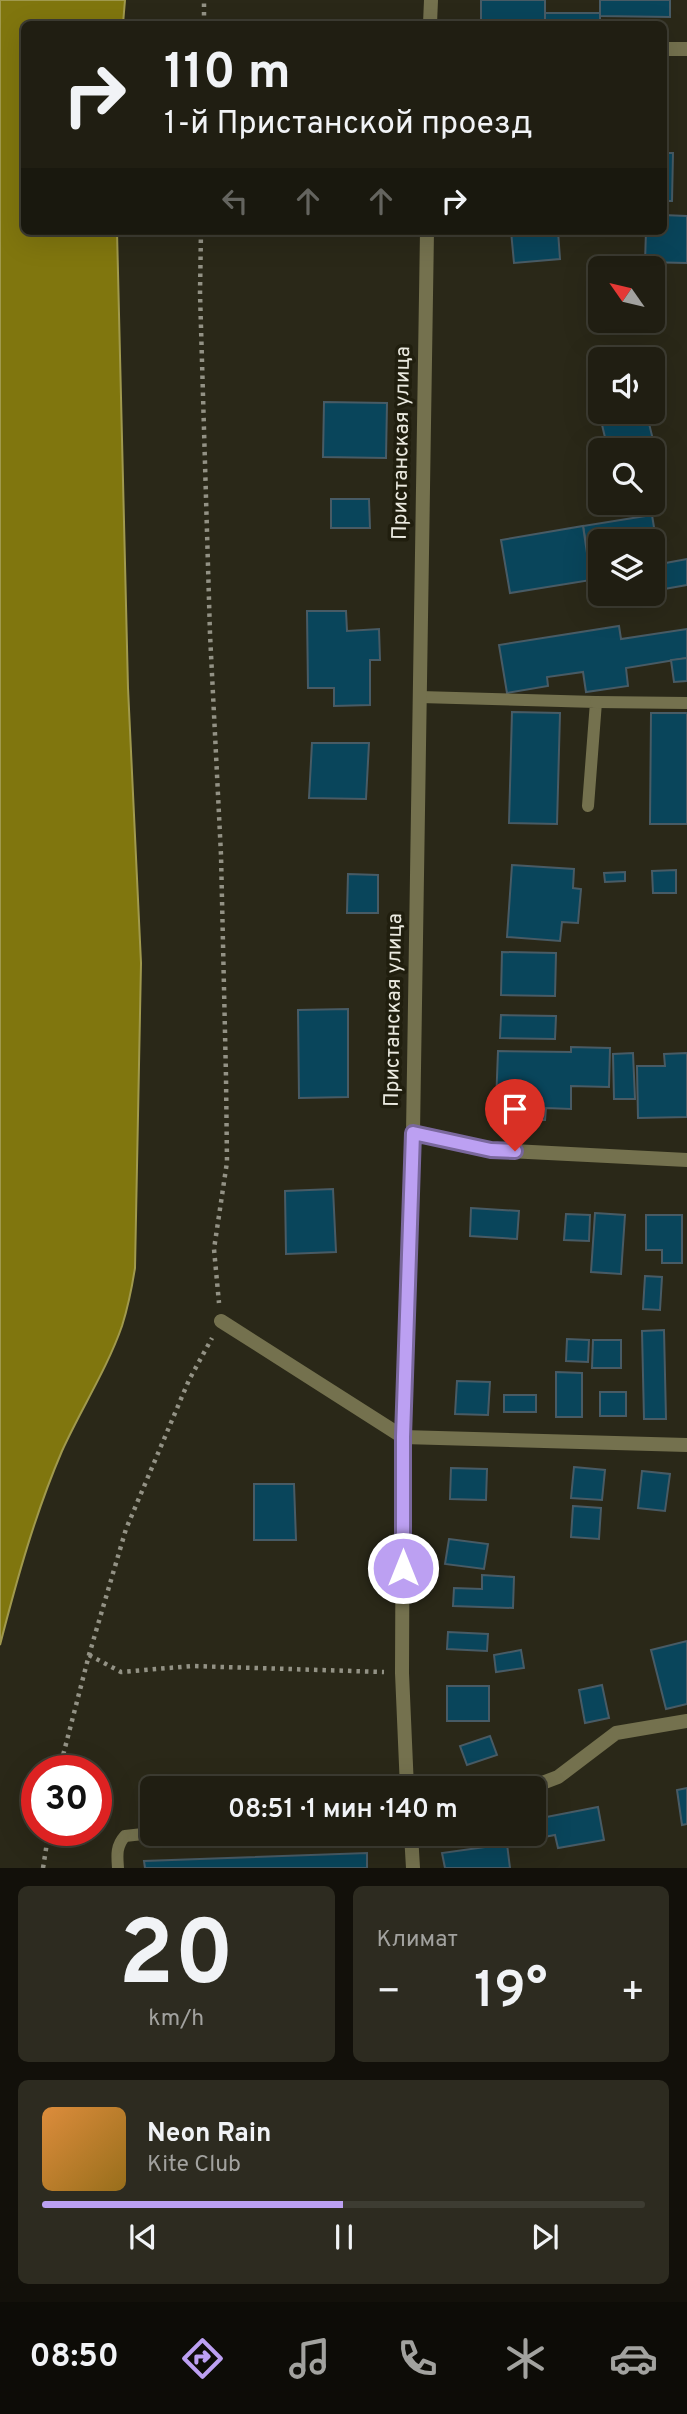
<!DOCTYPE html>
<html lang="ru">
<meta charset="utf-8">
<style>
body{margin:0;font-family:Overpass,sans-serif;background:#2d2b20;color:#f1f3f6;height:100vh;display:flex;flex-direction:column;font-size:26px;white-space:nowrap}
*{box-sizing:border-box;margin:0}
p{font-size:23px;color:#a2a29f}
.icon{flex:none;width:38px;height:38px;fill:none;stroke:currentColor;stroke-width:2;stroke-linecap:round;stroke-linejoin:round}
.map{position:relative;height:1868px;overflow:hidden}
.panel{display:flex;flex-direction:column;gap:18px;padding:18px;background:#12100a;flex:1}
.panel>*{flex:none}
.guide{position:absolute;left:21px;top:21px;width:646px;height:214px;border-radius:10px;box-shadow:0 7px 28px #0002,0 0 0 2px #3d3c32;background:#201e12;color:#f1f3f6;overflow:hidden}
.needle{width:46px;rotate:304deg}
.buttons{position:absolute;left:588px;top:256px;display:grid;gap:14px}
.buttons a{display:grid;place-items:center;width:77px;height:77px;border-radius:10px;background:#201e12;box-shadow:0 7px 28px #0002,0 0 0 2px #3d3c32;font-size:35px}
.speed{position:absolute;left:21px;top:1755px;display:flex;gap:14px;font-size:35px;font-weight:700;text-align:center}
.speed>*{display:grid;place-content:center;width:91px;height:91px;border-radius:50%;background:#201e12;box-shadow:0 7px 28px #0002,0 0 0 2px #3d3c32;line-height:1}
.speed .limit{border:10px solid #d22;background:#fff;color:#111}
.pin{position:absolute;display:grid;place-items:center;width:60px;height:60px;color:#fff;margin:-72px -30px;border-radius:50% 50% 50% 0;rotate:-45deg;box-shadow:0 0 7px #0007}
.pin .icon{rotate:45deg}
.me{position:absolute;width:77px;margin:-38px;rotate:0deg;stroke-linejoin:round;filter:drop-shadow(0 0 5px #0008)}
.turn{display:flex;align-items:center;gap:24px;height:147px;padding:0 28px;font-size:32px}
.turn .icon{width:91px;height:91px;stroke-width:2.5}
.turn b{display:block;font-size:49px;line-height:60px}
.lanes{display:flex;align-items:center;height:66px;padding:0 28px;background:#0003;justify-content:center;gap:35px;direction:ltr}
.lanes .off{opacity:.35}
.big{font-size:52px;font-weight:600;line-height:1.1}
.panel .widget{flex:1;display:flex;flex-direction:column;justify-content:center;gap:10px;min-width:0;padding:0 24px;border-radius:10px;background:#2d2b20}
.panel .dial{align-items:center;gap:0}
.dial b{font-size:91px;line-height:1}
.song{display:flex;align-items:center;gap:21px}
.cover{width:84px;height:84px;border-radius:10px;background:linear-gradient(135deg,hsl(30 70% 55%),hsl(40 70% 35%))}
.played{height:7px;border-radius:4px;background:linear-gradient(90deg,#bca0f2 50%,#3d3c32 50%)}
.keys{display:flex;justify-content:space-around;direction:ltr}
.heat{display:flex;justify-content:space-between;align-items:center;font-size:38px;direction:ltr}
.panel .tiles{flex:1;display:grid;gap:18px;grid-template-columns:1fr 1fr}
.widget:last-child{grid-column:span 2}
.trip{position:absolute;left:140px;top:1776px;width:406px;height:70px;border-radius:10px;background:#201e12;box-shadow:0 7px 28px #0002,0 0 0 2px #3d3c32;font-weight:600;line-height:70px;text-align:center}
.tabs{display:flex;height:112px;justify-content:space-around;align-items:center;background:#0d0c07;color:#a2a29f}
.tabs .icon{width:49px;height:49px}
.tabs .current{color:#bca0f2}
.tabs b{font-size:32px;color:#f1f3f6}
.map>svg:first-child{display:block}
.water{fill:#80760e;stroke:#a0994d;stroke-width:2}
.building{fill:#09455b;stroke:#485b65;stroke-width:2}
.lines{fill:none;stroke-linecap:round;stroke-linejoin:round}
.path{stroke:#939285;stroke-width:4.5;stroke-dasharray:3.5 5;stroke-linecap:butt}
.service{stroke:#74714e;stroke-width:12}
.minor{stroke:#74714e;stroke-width:14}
.route-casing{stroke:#7a689d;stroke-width:18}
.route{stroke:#bca0f2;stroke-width:12}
.labels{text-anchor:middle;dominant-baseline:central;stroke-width:7;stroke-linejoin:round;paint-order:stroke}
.street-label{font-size:21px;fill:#ebeae0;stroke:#201e0e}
</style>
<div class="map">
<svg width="687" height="1868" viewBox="0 0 687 1868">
<rect width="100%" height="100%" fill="#2a2818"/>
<!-- water -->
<path class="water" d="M0 0H125L123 24H24V231H117L128 688 141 963 135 1268C132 1287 128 1307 122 1326 107 1369 81 1409 62 1451 35 1514 17 1579 0 1645Z"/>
<!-- building -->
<g class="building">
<rect x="481" y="0" width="64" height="24"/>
<path d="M600 0H670V17L600 16Z"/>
<rect x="545" y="13" width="55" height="11"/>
<path d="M663 153H673L672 201H663Z"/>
<path d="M663 215 687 216V263L645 262 646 231H663Z"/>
<path d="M511 231H558L560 259 514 263Z"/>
<path d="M600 390V411H646L654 444 631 450H608L594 391Z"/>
<path d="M324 402 387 403 386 458 323 457Z"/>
<path d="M331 499H369L370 528H331Z"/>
<path d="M652 515 660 564 687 559V585L653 591V541H600V593H637L600 599 598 586 593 587 583 526Z"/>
<path d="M583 526 591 580 510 593 501 540Z"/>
<path d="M307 611H346L347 631 379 629 380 660H370V705L334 706V688H308Z"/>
<path d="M619 626 621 639 687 629V658L626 668 628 686 586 692 583 672 547 677 548 686 507 693 499 645Z"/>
<path d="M687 658V681L674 682 671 660Z"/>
<path d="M512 712 560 713 557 824 509 823Z"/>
<path d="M651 713H687V824H650Z"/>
<path d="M312 743H369L366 799 309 798Z"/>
<path d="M512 865 574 869 573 888 581 889 578 923 562 922 560 941 507 937Z"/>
<path d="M676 870V893H653L652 871Z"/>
<path d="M625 872V881L605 882 604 873Z"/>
<path d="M348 874 378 875V913H347Z"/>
<path d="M502 952 556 953 555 996 501 995Z"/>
<path d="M348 1009V1097L299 1098 298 1010Z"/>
<path d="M501 1015 556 1016 555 1039 500 1038Z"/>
<path d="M571 1047 610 1048 609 1087 571 1086V1109L546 1108 545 1120H525V1105L496 1104 498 1051 571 1052Z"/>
<path d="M633 1053 635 1099H614L613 1054Z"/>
<path d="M687 1053V1117L638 1118 637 1066H665L664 1054Z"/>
<path d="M333 1189 336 1252 286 1254 285 1191Z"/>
<path d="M471 1208 519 1211 517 1239 470 1236Z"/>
<path d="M595 1213 625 1215 621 1274 591 1272Z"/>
<path d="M566 1214 590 1215 589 1241 564 1240Z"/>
<path d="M646 1215H682V1263H662V1250H646Z"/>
<path d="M645 1276 662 1277 660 1310 643 1309Z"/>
<path d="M664 1330 666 1419H644L642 1331Z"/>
<path d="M567 1339 589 1340 588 1362 566 1361Z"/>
<path d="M593 1340H621V1368H592Z"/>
<path d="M556 1372 582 1373V1417H556Z"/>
<path d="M457 1381 490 1382 488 1415 455 1414Z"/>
<rect x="600" y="1392" width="26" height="24"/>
<rect x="504" y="1395" width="32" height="17"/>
<path d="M574 1467 605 1470 602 1500 571 1498Z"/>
<path d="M451 1468 487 1469 486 1500 450 1499Z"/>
<path d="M642 1471 670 1474 665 1511 638 1508Z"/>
<path d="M254 1484H294L296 1540H254Z"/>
<path d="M573 1506 601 1508 599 1539 571 1537Z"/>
<path d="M449 1539 488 1544 484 1569 445 1564Z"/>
<path d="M482 1575 514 1577 513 1608 453 1606 454 1588 482 1589Z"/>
<path d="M448 1632 488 1634 487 1651 447 1649Z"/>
<path d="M687 1641V1704L666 1709 651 1650Z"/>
<path d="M521 1650 524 1668 496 1672 494 1655Z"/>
<path d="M602 1685 609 1718 585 1723 579 1690Z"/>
<rect x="447" y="1686" width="42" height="35"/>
<path d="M490 1736 497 1755 467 1765 460 1746Z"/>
<path d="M687 1788V1824L682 1825 677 1790Z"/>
<path d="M598 1807 604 1840 558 1848 555 1835 544 1837 541 1818Z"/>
<path d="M507 1844 510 1868H445L442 1853Z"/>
<path d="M367 1853V1868H145L144 1861Z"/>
</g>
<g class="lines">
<!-- path -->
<g class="path">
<path d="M204 24V0"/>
<path d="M201 231 200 293 210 634 221 855 226 1077 227 1162 214 1249 219 1303"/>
<path d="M89 1655 121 1672 192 1666 384 1672"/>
<path d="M59 1771 89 1655 126 1529 189 1380 212 1338"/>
<path d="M43 1868 49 1830"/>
</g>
<!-- service -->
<g class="service">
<path d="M420 697 596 702 588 806"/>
<path d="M596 702 687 703"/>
<path d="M118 1868C117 1855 116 1846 125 1836L152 1833"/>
</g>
<!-- minor -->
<g class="minor">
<path d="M430 24 431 0"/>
<path d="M663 49H687"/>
<path d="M413 1133 491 1150 687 1160"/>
<path d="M221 1321 403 1437 687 1445"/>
<path d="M407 1788 402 1673 403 1437 413 1133 427 231"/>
<path d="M529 1788 558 1777 616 1733 687 1721"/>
<path d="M411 1834 413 1868"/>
</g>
</g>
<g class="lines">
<!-- route casing -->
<g class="route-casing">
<path id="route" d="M403 1568V1437L413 1133 491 1150 515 1151"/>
</g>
<!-- route -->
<use href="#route" class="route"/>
</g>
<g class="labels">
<!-- street labels -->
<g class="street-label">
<text transform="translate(402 443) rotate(-89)">Пристанская улица</text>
<text transform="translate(394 1010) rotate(-89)">Пристанская улица</text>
</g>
</g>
</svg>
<div class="buttons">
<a><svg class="needle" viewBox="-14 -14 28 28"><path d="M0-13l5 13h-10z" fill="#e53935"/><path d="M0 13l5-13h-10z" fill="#a2a29f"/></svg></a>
<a><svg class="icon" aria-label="sound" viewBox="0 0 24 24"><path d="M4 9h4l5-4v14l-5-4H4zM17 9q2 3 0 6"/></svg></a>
<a><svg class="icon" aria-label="search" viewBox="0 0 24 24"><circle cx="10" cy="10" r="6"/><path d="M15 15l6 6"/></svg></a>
<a><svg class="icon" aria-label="layers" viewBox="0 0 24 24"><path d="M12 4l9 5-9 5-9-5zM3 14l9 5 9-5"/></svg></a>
</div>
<div class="speed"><div class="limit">30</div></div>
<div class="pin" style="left:515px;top:1151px;background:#d93025"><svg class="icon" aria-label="arrive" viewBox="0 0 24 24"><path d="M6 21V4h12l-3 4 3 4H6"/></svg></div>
<svg class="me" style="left:403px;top:1568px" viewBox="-20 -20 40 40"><circle r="17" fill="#bca0f2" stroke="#fff" stroke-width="3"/><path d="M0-11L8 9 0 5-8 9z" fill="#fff"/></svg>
<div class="trip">08:51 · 1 мин · 140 m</div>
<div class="guide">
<div class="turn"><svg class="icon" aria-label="right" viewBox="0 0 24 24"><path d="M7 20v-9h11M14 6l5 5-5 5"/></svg><div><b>110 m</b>1-й Пристанской проезд</div></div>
<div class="lanes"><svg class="icon off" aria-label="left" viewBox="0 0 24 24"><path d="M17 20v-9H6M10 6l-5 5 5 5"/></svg><svg class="icon off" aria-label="ahead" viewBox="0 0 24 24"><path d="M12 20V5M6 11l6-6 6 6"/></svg><svg class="icon off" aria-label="ahead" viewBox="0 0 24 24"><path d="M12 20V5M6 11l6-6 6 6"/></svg><svg class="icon" aria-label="right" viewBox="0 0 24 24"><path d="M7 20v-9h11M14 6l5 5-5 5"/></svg></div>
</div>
</div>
<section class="panel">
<div class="tiles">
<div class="widget dial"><b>20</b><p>km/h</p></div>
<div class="widget"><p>Климат</p>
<div class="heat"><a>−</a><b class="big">19°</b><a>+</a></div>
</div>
<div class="widget">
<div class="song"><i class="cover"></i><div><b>Neon Rain</b><p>Kite Club</p></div></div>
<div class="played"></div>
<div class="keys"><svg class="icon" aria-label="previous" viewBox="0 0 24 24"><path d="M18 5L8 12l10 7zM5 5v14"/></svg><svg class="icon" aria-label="pause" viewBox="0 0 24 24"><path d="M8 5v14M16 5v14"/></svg><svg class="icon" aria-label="next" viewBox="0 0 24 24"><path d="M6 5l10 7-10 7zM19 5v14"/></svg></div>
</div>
</div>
</section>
<nav class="tabs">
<b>08:50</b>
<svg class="icon current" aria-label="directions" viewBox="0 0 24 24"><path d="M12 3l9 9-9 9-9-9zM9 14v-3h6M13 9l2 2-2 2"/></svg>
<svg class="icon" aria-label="music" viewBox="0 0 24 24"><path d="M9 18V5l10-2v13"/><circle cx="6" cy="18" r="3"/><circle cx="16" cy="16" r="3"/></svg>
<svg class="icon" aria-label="phone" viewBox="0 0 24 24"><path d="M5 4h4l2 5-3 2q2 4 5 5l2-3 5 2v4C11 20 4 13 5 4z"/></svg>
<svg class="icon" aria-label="climate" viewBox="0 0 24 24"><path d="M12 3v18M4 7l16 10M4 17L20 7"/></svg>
<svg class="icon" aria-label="car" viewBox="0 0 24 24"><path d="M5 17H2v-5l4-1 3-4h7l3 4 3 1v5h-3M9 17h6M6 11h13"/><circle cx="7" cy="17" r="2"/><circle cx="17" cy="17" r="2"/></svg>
</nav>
